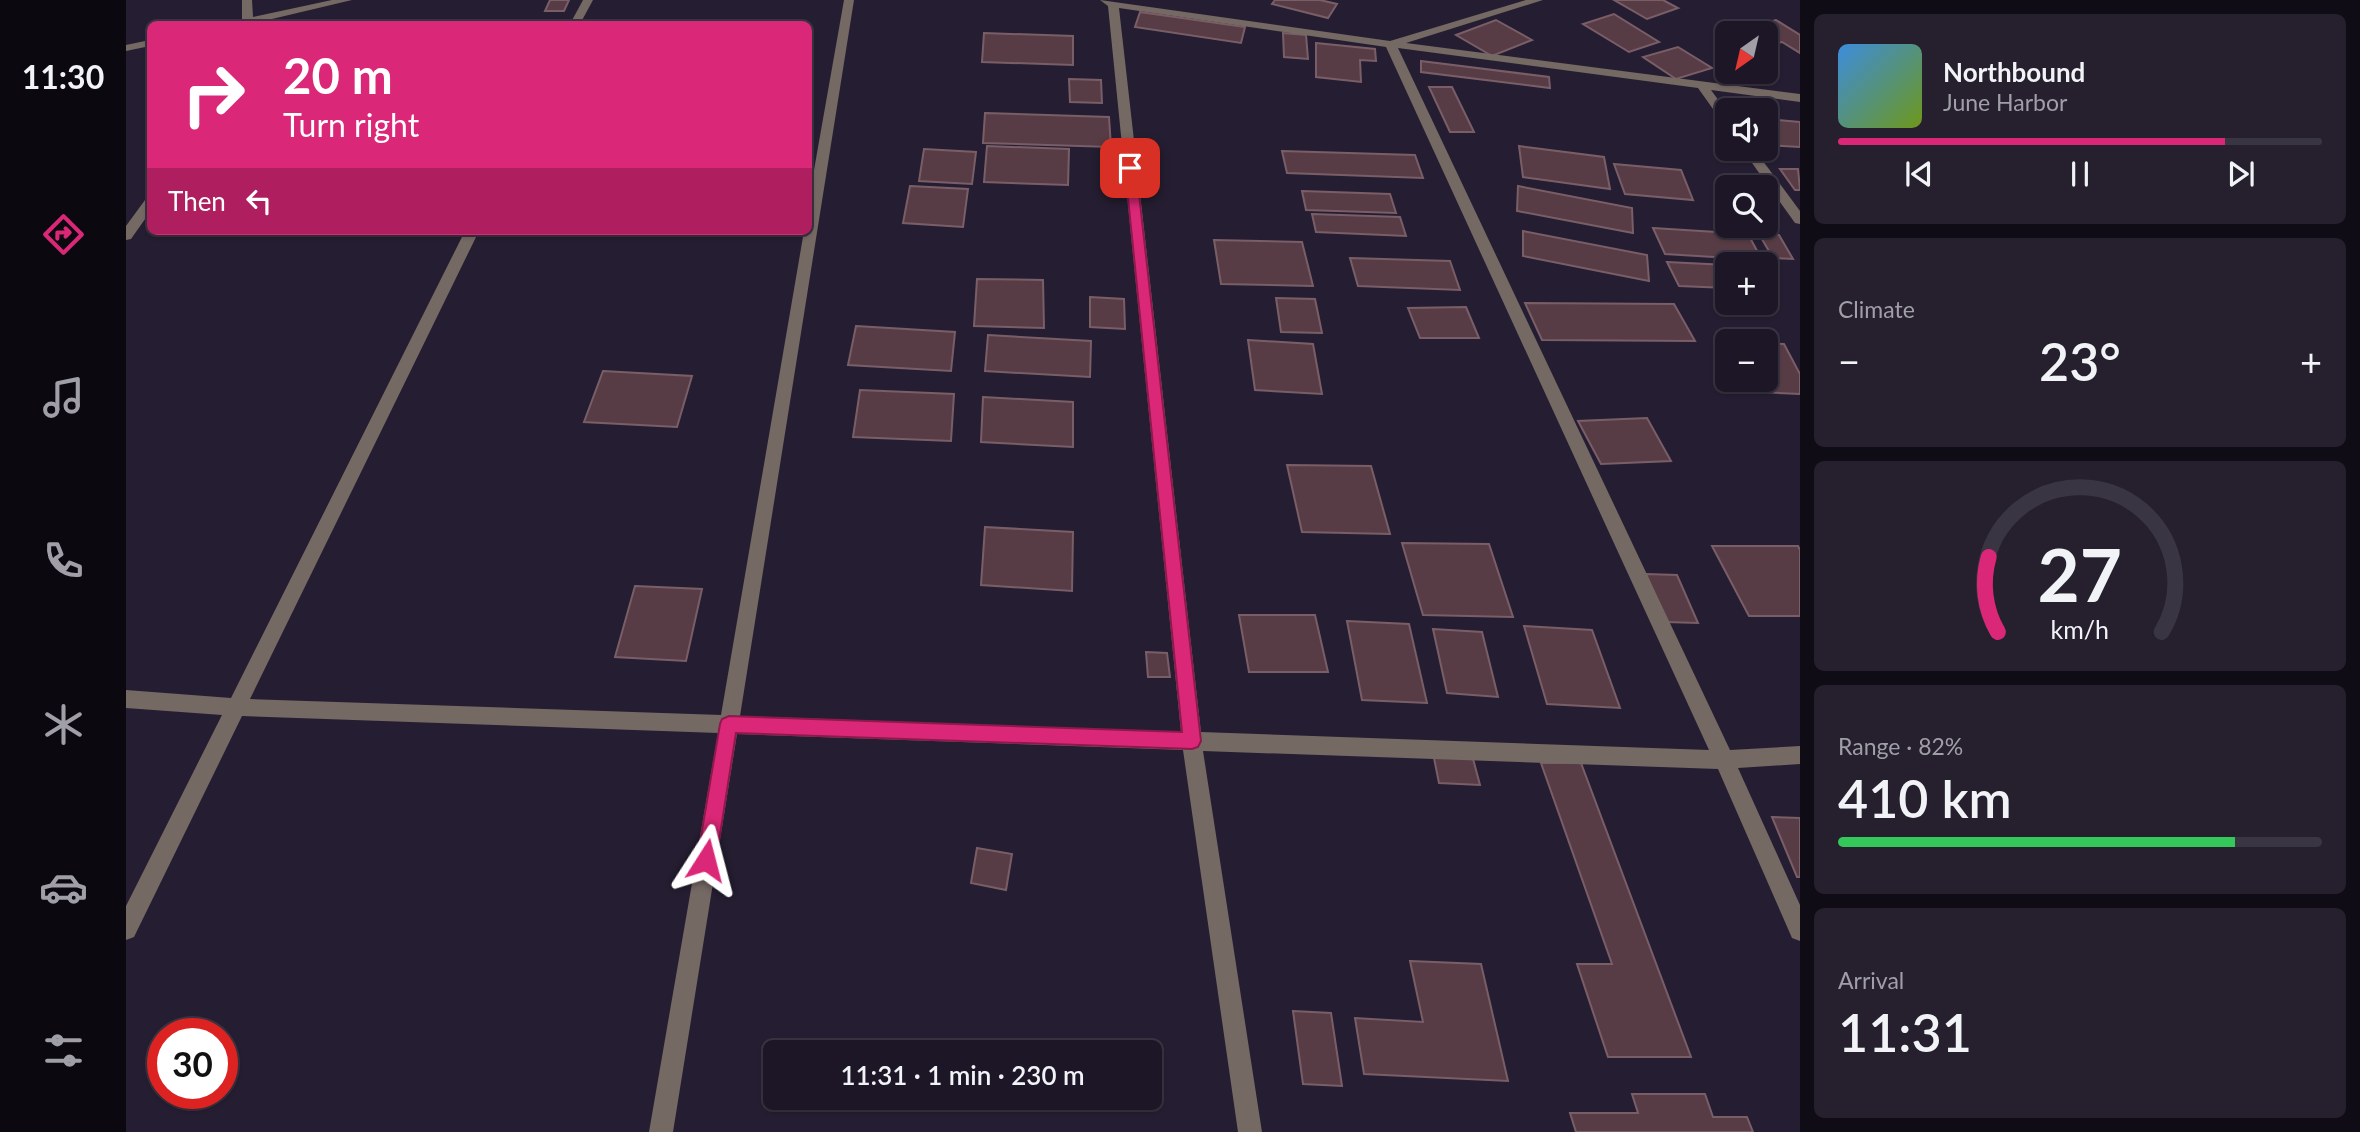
<!DOCTYPE html>
<meta charset="utf-8">
<style>
body{margin:0;font-family:Lato,sans-serif;background:#251f2e;color:#f1f3f6;height:100vh;display:flex;flex-direction:column;font-size:26px;white-space:nowrap}
*{box-sizing:border-box;margin:0}
p{font-size:23px;color:#a09fa7}
.icon{flex:none;width:38px;height:38px;fill:none;stroke:currentColor;stroke-width:2;stroke-linecap:round;stroke-linejoin:round}
.map{position:relative;flex:1;overflow:hidden}
.side{display:flex;flex-direction:column;gap:14px;padding:14px;background:#0f0c15;width:560px}
.side>*{flex:none}
.top-card{position:absolute;left:21px;top:21px;width:665px;height:214px;border-radius:10px;box-shadow:0 2px 5px #0004,0 0 0 2px #3a3543;background:#db2777;color:#fff;overflow:hidden}
.needle{width:46px;rotate:214deg}
.controls{position:absolute;left:1589px;top:21px;display:grid;gap:14px}
.controls a{display:grid;place-items:center;width:63px;height:63px;border-radius:10px;background:#1c1626;box-shadow:0 2px 5px #0004,0 0 0 2px #3a3543;font-size:35px}
.speed{position:absolute;left:21px;top:1018px;display:flex;gap:14px;font-size:35px;font-weight:700;text-align:center}
.speed>*{display:grid;place-content:center;width:91px;height:91px;border-radius:50%;background:#1c1626;box-shadow:0 2px 5px #0004,0 0 0 2px #3a3543;line-height:1}
.speed .limit{border:10px solid #d22;background:#fff;color:#111}
.pin{position:absolute;display:grid;place-items:center;width:60px;height:60px;color:#fff;margin:-30px;border-radius:14px;box-shadow:0 4px 10px #0006}
.me{position:absolute;width:77px;margin:-38px;rotate:9deg;stroke-linejoin:round;filter:drop-shadow(0 0 5px #0008)}
.turn{display:flex;align-items:center;gap:24px;height:147px;padding:0 21px;font-size:32px}
.turn .icon{width:91px;height:91px;stroke-width:2.5}
.turn b{display:block;font-size:49px;line-height:60px}
.then{display:flex;align-items:center;height:66px;padding:0 21px;background:#0003;gap:14px;font-size:26px}
.big{font-size:52px;font-weight:600;line-height:1.1}
.side .tile{flex:1;display:flex;flex-direction:column;justify-content:center;gap:10px;min-width:0;padding:0 24px;border-radius:10px;background:#251f2e}
.side .dial{align-items:center;gap:0}
.dial svg{height:182px;overflow:visible;fill:none;stroke:#3a3543;stroke-width:7;stroke-linecap:round;text-anchor:middle}
.dial text{fill:#f1f3f6;stroke:none}
.song{display:flex;align-items:center;gap:21px}
.cover{width:84px;height:84px;border-radius:10px;background:linear-gradient(135deg,hsl(210 70% 55%),hsl(80 70% 35%))}
.played{height:7px;border-radius:4px;background:linear-gradient(90deg,#db2777 80%,#3a3543 80%)}
.keys{display:flex;justify-content:space-around;direction:ltr}
.heat{display:flex;justify-content:space-between;align-items:center;font-size:38px;direction:ltr}
.charge{height:10px;border-radius:5px;background:linear-gradient(90deg,#34c759 82%,#3a3543 0)}
.trip{position:absolute;left:637px;top:1040px;width:399px;height:70px;border-radius:10px;background:#1c1626;box-shadow:0 2px 5px #0004,0 0 0 2px #3a3543;font-weight:600;line-height:70px;text-align:center}
main{display:flex;flex:1;min-height:0}
.tab-bar{display:flex;flex-direction:column;width:126px;justify-content:space-around;align-items:center;background:#0b090f;color:#a09fa7}
.tab-bar .icon{width:49px;height:49px}
.tab-bar .current{color:#db2777}
.tab-bar b{font-size:32px;color:#f1f3f6}
.map>svg:first-child{display:block}
.building{fill:#573c45;stroke:#7a5e67;stroke-width:2}
.lines{fill:none;stroke-linecap:round;stroke-linejoin:round}
.minor{fill:#756964;fill-rule:evenodd}
.route{fill:#db2777;stroke:#8e194d;stroke-width:2}
</style>
<main>
<nav class="tab-bar">
<b>11:30</b>
<svg class="icon current" aria-label="directions" viewBox="0 0 24 24"><path d="M12 3l9 9-9 9-9-9zM9 14v-3h6M13 9l2 2-2 2"/></svg>
<svg class="icon" aria-label="music" viewBox="0 0 24 24"><path d="M9 18V5l10-2v13"/><circle cx="6" cy="18" r="3"/><circle cx="16" cy="16" r="3"/></svg>
<svg class="icon" aria-label="phone" viewBox="0 0 24 24"><path d="M5 4h4l2 5-3 2q2 4 5 5l2-3 5 2v4C11 20 4 13 5 4z"/></svg>
<svg class="icon" aria-label="climate" viewBox="0 0 24 24"><path d="M12 3v18M4 7l16 10M4 17L20 7"/></svg>
<svg class="icon" aria-label="car" viewBox="0 0 24 24"><path d="M5 17H2v-5l4-1 3-4h7l3 4 3 1v5h-3M9 17h6M6 11h13"/><circle cx="7" cy="17" r="2"/><circle cx="17" cy="17" r="2"/></svg>
<svg class="icon" aria-label="filters" viewBox="0 0 24 24"><path d="M4 7h16M4 17h16"/><circle cx="9" cy="7" r="2"/><circle cx="15" cy="17" r="2"/></svg>
</nav>
<div class="map">
<svg width="1674" height="1132" viewBox="0 0 1674 1132">
<rect width="100%" height="100%" fill="#251e32"/>
<!-- building -->
<g class="building">
<path d="M424 0H443L438 11H419Z"/>
<path d="M1149 0H1194L1211 4 1202 18 1146 4Z"/>
<path d="M1488 0H1537L1552 8 1521 19Z"/>
<path d="M1014 12 1119 27 1115 43 1009 27Z"/>
<path d="M1488 14 1533 42 1503 52 1457 24Z"/>
<path d="M1370 20 1406 40 1366 56 1330 35Z"/>
<path d="M1650 20 1674 35V53L1656 42 1646 44 1640 40V33H1628L1620 28Z"/>
<path d="M858 33 947 36V65L856 62Z"/>
<path d="M1157 33 1180 35 1182 59 1158 57Z"/>
<path d="M1190 43 1249 49 1250 61 1234 60 1235 82 1190 77Z"/>
<path d="M1552 47 1586 68 1550 79 1517 57Z"/>
<path d="M1295 61 1423 77 1424 88 1295 72Z"/>
<path d="M943 79 975 80 976 103 944 102Z"/>
<path d="M1303 87H1326L1348 132H1324Z"/>
<path d="M859 113 983 117 985 147 857 143Z"/>
<path d="M1640 119 1674 122V147L1640 145Z"/>
<path d="M861 146 943 149 942 185 858 182Z"/>
<path d="M1393 146 1478 157 1484 189 1397 177Z"/>
<path d="M798 149 850 152 846 184 793 181Z"/>
<path d="M1156 151 1289 155 1297 178 1161 173Z"/>
<path d="M1488 164 1555 170 1567 200 1499 194Z"/>
<path d="M1654 169H1672L1674 190H1669Z"/>
<path d="M784 186 842 189 837 227 777 223Z"/>
<path d="M1392 186 1506 208 1507 233 1391 211Z"/>
<path d="M1176 191 1264 194 1270 213 1180 210Z"/>
<path d="M1186 214 1274 217 1280 236 1190 232Z"/>
<path d="M1527 228 1622 234 1636 260 1539 254Z"/>
<path d="M1397 231 1521 255 1523 281 1397 256Z"/>
<path d="M1633 234 1653 235 1667 259 1647 258Z"/>
<path d="M1088 240 1176 242 1187 286 1095 284Z"/>
<path d="M1224 258 1324 261 1334 290 1232 286Z"/>
<path d="M1541 262 1601 265V288L1553 286Z"/>
<path d="M851 279 917 280 918 328 848 326Z"/>
<path d="M964 297 998 299 999 329 964 327Z"/>
<path d="M1150 298 1189 299 1196 333 1155 332Z"/>
<path d="M1399 303 1548 304 1569 341 1416 340Z"/>
<path d="M1340 307 1353 338H1294L1282 308Z"/>
<path d="M730 326 829 332 825 371 722 365Z"/>
<path d="M862 335 965 341 964 377 859 371Z"/>
<path d="M1122 340 1187 344 1196 394 1129 390Z"/>
<path d="M1590 340 1613 341H1601V364Z"/>
<path d="M1640 343 1658 344 1674 374V394L1614 391 1609 380H1640Z"/>
<path d="M477 371 566 376 551 427 458 422Z"/>
<path d="M734 390 828 394 825 441 727 437Z"/>
<path d="M857 397 947 402V447L855 442Z"/>
<path d="M1521 418 1545 461 1475 464 1452 421Z"/>
<path d="M1161 465 1245 466 1264 534 1176 532Z"/>
<path d="M859 527 947 532 946 591 855 585Z"/>
<path d="M1276 543 1363 544 1387 617 1297 615Z"/>
<path d="M1586 546H1672L1674 550V616H1623Z"/>
<path d="M1520 574 1551 575 1572 623 1540 622Z"/>
<path d="M509 586 576 589 560 661 489 657Z"/>
<path d="M1113 615H1189L1202 672H1123Z"/>
<path d="M1221 621 1283 624 1301 703 1236 700Z"/>
<path d="M1398 626 1466 630 1494 708 1421 704Z"/>
<path d="M1307 629 1356 632 1372 697 1321 693Z"/>
<path d="M1020 652 1041 653 1044 677H1022Z"/>
<path d="M1307 753 1346 755 1354 785 1313 783Z"/>
<path d="M1415 763H1455L1565 1057H1482L1451 964H1486Z"/>
<path d="M1646 817 1674 818V877H1671Z"/>
<path d="M851 848 886 854 880 890 845 883Z"/>
<path d="M1284 961 1355 964 1382 1081 1238 1074 1229 1018 1297 1022Z"/>
<path d="M1167 1011 1205 1013 1216 1086 1177 1084Z"/>
<path d="M1506 1094H1579L1587 1117H1621L1627 1132H1450L1444 1113H1512Z"/>
</g>
<g class="lines">
<!-- minor -->
<g class="minor">
<path d="M116 0H126L127 17 206 0H226L125 24H103L104 22 116 19Z"/>
<path d="M457 0H467L454 24H444Z"/>
<path d="M718 0H728L614 716 1055 732 982 6 974 0 1264 41 1400 0H1417L1280 43 1674 94V102L1585 90 1601 112V124L1597 123 1572 88 1272 48 1604 750 1674 746V764L1612 768 1674 905V941L1666 938 1592 769 1077 751 1136 1132H1112L1057 750 611 734 547 1132H523L592 733 116 716 8 937 0 940V906L96 715 0 708V690L105 698 339 231H353L124 699 595 715 678 231H682V204ZM993 8 1260 47 1583 750 1075 732Z"/>
<path d="M24 40V46L0 51V45Z"/>
<path d="M1616 149H1628L1674 211V224L1669 223Z"/>
<path d="M24 199V212L5 239 0 240V226L19 200Z"/>
</g>
</g>
<!-- route -->
<path class="route" d="M1004 164 1010 168 1075 741 1072 747 1066 749 610 733 590 860 587 867 580 870 573 867 571 860 594 724 596 719 603 716 1056 732 999 168Z"/>
</svg>
<div class="controls">
<a><svg class="needle" viewBox="-14 -14 28 28"><path d="M0-13l5 13h-10z" fill="#e53935"/><path d="M0 13l5-13h-10z" fill="#a09fa7"/></svg></a>
<a><svg class="icon" aria-label="sound" viewBox="0 0 24 24"><path d="M4 9h4l5-4v14l-5-4H4zM17 9q2 3 0 6"/></svg></a>
<a><svg class="icon" aria-label="search" viewBox="0 0 24 24"><circle cx="10" cy="10" r="6"/><path d="M15 15l6 6"/></svg></a>
<a>+</a>
<a>−</a>
</div>
<div class="speed"><div class="limit">30</div></div>
<div class="pin" style="left:1004px;top:168px;background:#d93025"><svg class="icon" aria-label="arrive" viewBox="0 0 24 24"><path d="M6 21V4h12l-3 4 3 4H6"/></svg></div>
<svg class="me" style="left:580px;top:860px" viewBox="-20 -20 40 40"><path d="M0-17L14 15 0 8-14 15z" fill="#db2777" stroke="#fff" stroke-width="4"/></svg>
<div class="trip">11:31 · 1 min · 230 m</div>
<div class="top-card">
<div class="turn"><svg class="icon" aria-label="right" viewBox="0 0 24 24"><path d="M7 20v-9h11M14 6l5 5-5 5"/></svg><div><b>20 m</b>Turn right</div></div>
<div class="then">Then<svg class="icon" aria-label="left" viewBox="0 0 24 24"><path d="M17 20v-9H6M10 6l-5 5 5 5"/></svg></div>
</div>
</div>
<section class="side">
<div class="tile">
<div class="song"><i class="cover"></i><div><b>Northbound</b><p>June Harbor</p></div></div>
<div class="played"></div>
<div class="keys"><svg class="icon" aria-label="previous" viewBox="0 0 24 24"><path d="M18 5L8 12l10 7zM5 5v14"/></svg><svg class="icon" aria-label="pause" viewBox="0 0 24 24"><path d="M8 5v14M16 5v14"/></svg><svg class="icon" aria-label="next" viewBox="0 0 24 24"><path d="M6 5l10 7-10 7zM19 5v14"/></svg></div>
</div>
<div class="tile"><p>Climate</p>
<div class="heat"><a>−</a><b class="big">23°</b><a>+</a></div>
</div>
<div class="tile dial"><svg viewBox="0 0 100 80">
<path d="M14 69A42 42 0 1 1 86 69"/>
<path d="M14 69A42 42 0 0 1 10 36" stroke="#db2777"/>
<text x="50" y="56" font-size="32" font-weight="700">27</text>
<text x="50" y="72" font-size="11">km/h</text>
</svg></div>
<div class="tile"><p>Range · 82%</p><b class="big">410 km</b><div class="charge"></div></div>
<div class="tile"><p>Arrival</p><b class="big">11:31</b></div>
</section>
</main>
